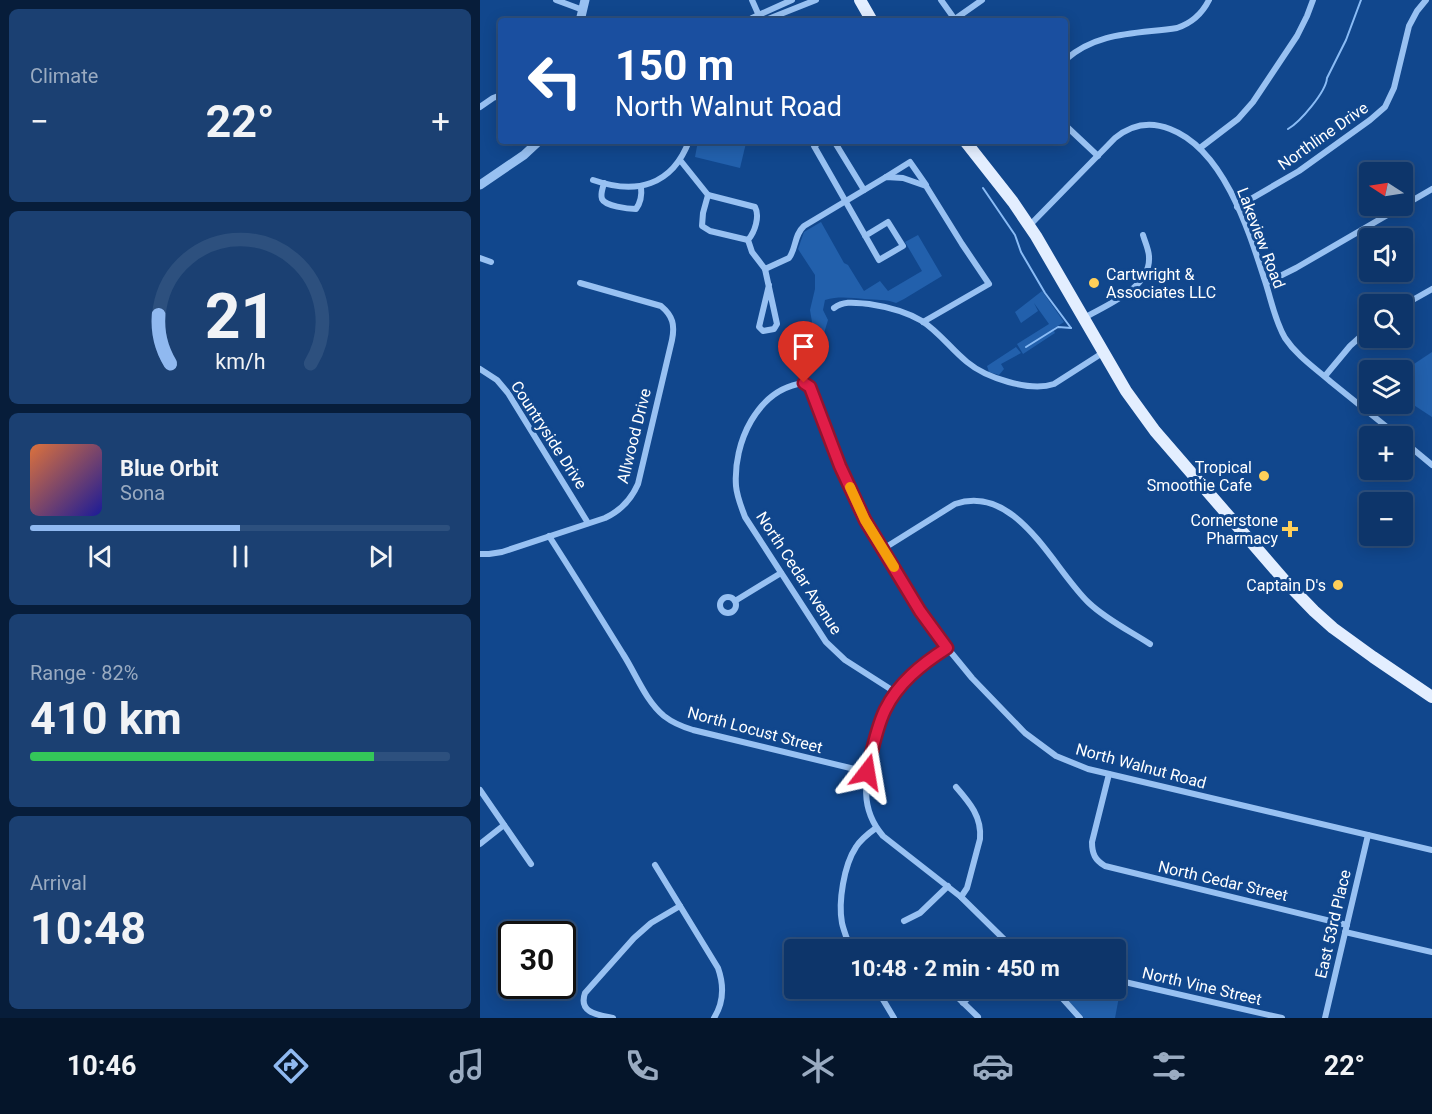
<!DOCTYPE html>
<meta charset="utf-8">
<style>
body{margin:0;font-family:Roboto,sans-serif;background:#1b4072;color:#f1f3f6;height:100vh;display:flex;flex-direction:column;font-size:22px;white-space:nowrap}
*{box-sizing:border-box;margin:0}
p{font-size:20px;color:#9aabc1}
.icon{flex:none;width:33px;height:33px;fill:none;stroke:currentColor;stroke-width:2;stroke-linecap:round;stroke-linejoin:round}
.map{position:relative;flex:1;overflow:hidden}
.side{display:flex;flex-direction:column;gap:9px;padding:9px;background:#071d3a;width:480px}
.side>*{flex:none}
.banner{position:absolute;left:18px;top:18px;width:570px;height:126px;border-radius:6px;box-shadow:0 3px 15px #0003,0 0 0 2px #2d507e;background:#1a4fa0;color:#fff;overflow:hidden}
.needle{width:39px;rotate:282deg}
.tools{position:absolute;left:879px;top:162px;display:grid;gap:12px}
.tools a{display:grid;place-items:center;width:54px;height:54px;border-radius:6px;background:#0d356a;box-shadow:0 3px 15px #0003,0 0 0 2px #2d507e;font-size:30px}
.speed{position:absolute;left:18px;top:921px;display:flex;gap:12px;font-size:30px;font-weight:700;text-align:center}
.speed>*{display:grid;place-content:center;width:78px;height:78px;border-radius:50%;background:#0d356a;box-shadow:0 3px 15px #0003,0 0 0 2px #2d507e;line-height:1}
.speed .limit{border:3px solid #111;border-radius:9px;background:#fff;color:#111}
.pin{position:absolute;display:grid;place-items:center;width:51px;height:51px;color:#fff;margin:-62px -26px;border-radius:50% 50% 50% 0;rotate:-45deg;box-shadow:0 0 6px #0007}
.pin .icon{rotate:45deg}
.me{position:absolute;width:66px;margin:-33px;rotate:14deg;stroke-linejoin:round;filter:drop-shadow(0 0 4px #0008)}
.turn{display:flex;align-items:center;gap:21px;height:126px;padding:0 18px;font-size:27px}
.turn .icon{width:78px;height:78px;stroke-width:2.5}
.turn b{display:block;font-size:42px;line-height:51px}
.big{font-size:45px;font-weight:700;line-height:1.1}
.side .tile{flex:1;display:flex;flex-direction:column;justify-content:center;gap:9px;min-width:0;padding:0 21px;border-radius:9px;background:#1b4072}
.side .dial{align-items:center;gap:0}
.dial svg{height:156px;overflow:visible;fill:none;stroke:#2d507e;stroke-width:7;stroke-linecap:round;text-anchor:middle}
.dial text{fill:#f1f3f6;stroke:none}
.song{display:flex;align-items:center;gap:18px}
.cover{width:72px;height:72px;border-radius:9px;background:linear-gradient(135deg,hsl(20 70% 55%),hsl(240 70% 35%))}
.played{height:6px;border-radius:3px;background:linear-gradient(90deg,#90b9f0 50%,#2d507e 50%)}
.keys{display:flex;justify-content:space-around;direction:ltr}
.heat{display:flex;justify-content:space-between;align-items:center;font-size:33px;direction:ltr}
.charge{height:9px;border-radius:4px;background:linear-gradient(90deg,#34c759 82%,#2d507e 0)}
.trip{position:absolute;left:304px;top:939px;width:342px;height:60px;border-radius:6px;background:#0d356a;box-shadow:0 3px 15px #0003,0 0 0 2px #2d507e;font-weight:700;line-height:60px;text-align:center}
.menu{display:flex;height:96px;justify-content:space-around;align-items:center;background:#05152a;color:#9aabc1}
.menu .icon{width:42px;height:42px}
.menu .current{color:#90b9f0}
.menu b{font-size:27px;color:#f1f3f6}
main{display:flex;flex:1;min-height:0}
.map>svg:first-child{display:block}
.green{fill:#2260ac}
.lines{fill:none;stroke-linecap:round;stroke-linejoin:round}
.stream{stroke:#8abcf6;stroke-width:2}
.minor{stroke:#98c1f2;stroke-width:6}
.tertiary{stroke:#98c1f2;stroke-width:9}
.primary{stroke:#e3eeff;stroke-width:12}
.route-casing{stroke:#92132f;stroke-width:15}
.route{stroke:#e11d48;stroke-width:10}
.slow{stroke:#f59e0b;stroke-width:10}
.poi-dot{fill:#ffcf59;stroke:#11478d;stroke-width:2}
.labels{text-anchor:middle;dominant-baseline:central;stroke-width:6;stroke-linejoin:round;paint-order:stroke}
.street-label{font-size:16px;fill:#fff;stroke:#11478d}
.poi-label{font-size:16px;fill:#fff;stroke:#11478d;text-anchor:end}
</style>
<main>
<section class="side">
<div class="tile"><p>Climate</p>
<div class="heat"><a>−</a><b class="big">22°</b><a>+</a></div>
</div>
<div class="tile dial"><svg viewBox="0 0 100 80">
<path d="M14 69A42 42 0 1 1 86 69"/>
<path d="M14 69A42 42 0 0 1 8 44" stroke="#90b9f0"/>
<text x="50" y="56" font-size="32" font-weight="700">21</text>
<text x="50" y="72" font-size="11">km/h</text>
</svg></div>
<div class="tile">
<div class="song"><i class="cover"></i><div><b>Blue Orbit</b><p>Sona</p></div></div>
<div class="played"></div>
<div class="keys"><svg class="icon" aria-label="previous" viewBox="0 0 24 24"><path d="M18 5L8 12l10 7zM5 5v14"/></svg><svg class="icon" aria-label="pause" viewBox="0 0 24 24"><path d="M8 5v14M16 5v14"/></svg><svg class="icon" aria-label="next" viewBox="0 0 24 24"><path d="M6 5l10 7-10 7zM19 5v14"/></svg></div>
</div>
<div class="tile"><p>Range · 82%</p><b class="big">410 km</b><div class="charge"></div></div>
<div class="tile"><p>Arrival</p><b class="big">10:48</b></div>
</section>
<div class="map">
<svg width="952" height="1018" viewBox="0 0 952 1018">
<rect width="100%" height="100%" fill="#11478d"/>
<!-- green -->
<g class="green">
<path d="M218 141H259L266 143 260 168 215 157Z"/>
<path d="M341 222 364 263 368 265 384 291 400 281 408 291 442 271 425 242 438 235 462 276 424 299 416 303C406 299 396 300 385 299 371 298 359 296 345 300L343 310 348 320 341 343 329 351 315 355 311 336 331 332 333 328 330 310 335 289V275L318 249 324 232Z"/>
<path d="M562 291 584 322 573 329 575 333 543 354 537 344 569 324 554 303 558 311 541 323 535 312Z"/>
<path d="M536 347 541 353 521 364 524 369 519 375 509 372 507 366Z"/>
<path d="M952 352V417L923 398 922 372Z"/>
<path d="M636 985 641 986 635 1018H604L577 989 636 988Z"/>
</g>
<g class="lines">
<!-- stream -->
<g class="stream">
<path d="M808 129C820 122 846 92 847 78L866 40 881 0"/>
<path d="M503 188 535 235 541 252 565 293 591 328"/>
<path d="M546 347 578 327 591 328"/>
</g>
<!-- minor -->
<g class="minor">
<path d="M76 0 103 10"/>
<path d="M272 0 280 18"/>
<path d="M461 0 476 21"/>
<path d="M475 19 502 0"/>
<path d="M267 21 272 18 312 0"/>
<path d="M283 21 336 0"/>
<path d="M585 60C618 31 657 34 697 28 712 23 722 14 729 0"/>
<path d="M0 107 13 98 21 95"/>
<path d="M585 125 618 156"/>
<path d="M341 141 334 146C356 184 377 222 399 260L423 246 408 222 385 236"/>
<path d="M354 141 384 190"/>
<path d="M720 148 758 119 773 102 817 36 827 16 833 0"/>
<path d="M200 160 228 195 275 207C280 216 275 232 268 240L272 252 285 269 309 258C316 249 314 235 324 226L406 177 423 178 446 186 482 244 509 284 443 322"/>
<path d="M406 177 430 162 446 185"/>
<path d="M113 180C156 195 192 186 209 141"/>
<path d="M124 183C123 188 120 194 122 199 125 206 148 209 156 209 161 202 162 195 161 187"/>
<path d="M228 195 223 213 222 226 230 231 268 240"/>
<path d="M757 207 819 171 890 120 905 107 914 88 929 26 937 11 946 0"/>
<path d="M549 226 635 138C651 125 670 121 690 129 743 149 768 228 784 278 791 298 794 319 805 338 817 356 835 368 851 382 873 400 896 418 918 436"/>
<path d="M0 258 11 262"/>
<path d="M285 269 297 324 294 329 283 331 279 327 289 285"/>
<path d="M786 283 816 268 952 189"/>
<path d="M922 306 952 289"/>
<path d="M354 308C365 300 376 303 389 304 409 307 425 311 442 321 459 332 471 349 487 362 506 378 550 392 574 384L624 352"/>
<path d="M604 318C626 305 671 288 669 257 669 250 665 242 663 235"/>
<path d="M0 369 17 380 28 393 108 523"/>
<path d="M845 376 870 346 890 328"/>
<path d="M922 440 952 465"/>
<path d="M69 536C94 575 119 615 143 654 156 674 165 700 184 716 193 723 203 727 213 730L387 772"/>
<path d="M403 549 475 504C537 483 573 569 609 603 627 620 650 631 670 644"/>
<path d="M0 554H9L22 552 125 518C140 511 151 500 158 484L192 340C195 325 193 316 181 306L100 283"/>
<circle cx="248" cy="605" r="8"/>
<path d="M255 601 301 573"/>
<path d="M467 648C448 660 428 674 415 693 404 709 399 726 394 744 386 778 378 807 403 836L481 897 535 950"/>
<path d="M415 692 365 660 346 642 265 517C261 506 257 497 256 486 253 443 277 389 324 383L330 387 360 466 385 520 440 611 460 639 492 678 545 733 576 756 608 769 952 850"/>
<path d="M629 774 612 842C612 854 615 860 625 866L867 925"/>
<path d="M476 787C490 803 502 817 500 839L487 888 481 897"/>
<path d="M0 790 51 864"/>
<path d="M0 844 24 825"/>
<path d="M175 865 238 968C244 985 244 1002 234 1018"/>
<path d="M424 921 440 913 468 886"/>
<path d="M865 932 952 952"/>
<path d="M371 950C368 941 364 932 362 923 358 902 364 865 376 847 381 839 389 833 396 828"/>
<path d="M636 980 802 1018"/>
<path d="M396 988 414 1018"/>
<path d="M573 988 600 1018"/>
<path d="M470 990 498 1017"/>
<path d="M483 1003 498 988"/>
<path d="M133 1018C118 1015 98 1013 105 993L154 938 171 923 200 906"/>
<path d="M845 1018 888 835"/>
</g>
<!-- tertiary -->
<g class="tertiary">
<path d="M100 21 105 0"/>
<path d="M0 185 44 155 59 141"/>
</g>
<!-- primary -->
<g class="primary">
<path d="M380 0 392 21"/>
<path d="M485 141 533 202 556 236 646 391 675 431 805 581 834 611 853 628 893 657 952 697"/>
</g>
</g>
<g class="lines">
<!-- route casing -->
<g class="route-casing">
<path id="route" d="M324 383 330 387 360 466 385 520 440 611 467 648C442 664 418 683 405 710 396 729 392 752 387 772"/>
</g>
<!-- route -->
<use href="#route" class="route"/>
<!-- slow -->
<path class="slow" d="M370 487 385 520 414 567"/>
</g>
<!-- markers -->
<g class="poi-dot">
<circle cx="614" cy="283" r="6"/>
<circle cx="784" cy="476" r="6"/>
<path d="M807 520h6v6h6v6h-6v6h-6v-6h-6v-6h6z"/>
<circle cx="858" cy="585" r="6"/>
</g>
<g class="labels">
<!-- street labels -->
<g class="street-label">
<text transform="translate(843 136) rotate(-35)">Northline Drive</text>
<text transform="translate(781 238) rotate(69)">Lakeview Road</text>
<text transform="translate(69 435) rotate(57)">Countryside Drive</text>
<text transform="translate(154 436) rotate(-76)">Allwood Drive</text>
<text transform="translate(319 573) rotate(57)">North Cedar Avenue</text>
<text transform="translate(275 730) rotate(15)">North Locust Street</text>
<text transform="translate(661 766) rotate(15)">North Walnut Road</text>
<text transform="translate(743 881) rotate(13)">North Cedar Street</text>
<text transform="translate(853 924) rotate(-77)">East 53rd Place</text>
<text transform="translate(722 986) rotate(13)">North Vine Street</text>
</g>
<!-- poi labels -->
<g class="poi-label">
<text x="626" y="274" text-anchor="start">Cartwright &amp;<tspan x="626" dy="18">Associates LLC</tspan></text>
<text x="772" y="467">Tropical<tspan x="772" dy="18">Smoothie Cafe</tspan></text>
<text x="798" y="520">Cornerstone<tspan x="798" dy="18">Pharmacy</tspan></text>
<text x="846" y="585">Captain D's</text>
</g>
</g>
</svg>
<div class="tools">
<a><svg class="needle" viewBox="-14 -14 28 28"><path d="M0-13l5 13h-10z" fill="#e53935"/><path d="M0 13l5-13h-10z" fill="#9aabc1"/></svg></a>
<a><svg class="icon" aria-label="sound" viewBox="0 0 24 24"><path d="M4 9h4l5-4v14l-5-4H4zM17 9q2 3 0 6"/></svg></a>
<a><svg class="icon" aria-label="search" viewBox="0 0 24 24"><circle cx="10" cy="10" r="6"/><path d="M15 15l6 6"/></svg></a>
<a><svg class="icon" aria-label="layers" viewBox="0 0 24 24"><path d="M12 4l9 5-9 5-9-5zM3 14l9 5 9-5"/></svg></a>
<a>+</a>
<a>−</a>
</div>
<div class="speed"><div class="limit">30</div></div>
<div class="pin" style="left:324px;top:383px;background:#d93025"><svg class="icon" aria-label="arrive" viewBox="0 0 24 24"><path d="M6 21V4h12l-3 4 3 4H6"/></svg></div>
<svg class="me" style="left:387px;top:772px" viewBox="-20 -20 40 40"><path d="M0-17L14 15 0 8-14 15z" fill="#e11d48" stroke="#fff" stroke-width="4"/></svg>
<div class="trip">10:48 · 2 min · 450 m</div>
<div class="banner">
<div class="turn"><svg class="icon" aria-label="left" viewBox="0 0 24 24"><path d="M17 20v-9H6M10 6l-5 5 5 5"/></svg><div><b>150 m</b>North Walnut Road</div></div>
</div>
</div>
</main>
<nav class="menu">
<b>10:46</b>
<svg class="icon current" aria-label="directions" viewBox="0 0 24 24"><path d="M12 3l9 9-9 9-9-9zM9 14v-3h6M13 9l2 2-2 2"/></svg>
<svg class="icon" aria-label="music" viewBox="0 0 24 24"><path d="M9 18V5l10-2v13"/><circle cx="6" cy="18" r="3"/><circle cx="16" cy="16" r="3"/></svg>
<svg class="icon" aria-label="phone" viewBox="0 0 24 24"><path d="M5 4h4l2 5-3 2q2 4 5 5l2-3 5 2v4C11 20 4 13 5 4z"/></svg>
<svg class="icon" aria-label="climate" viewBox="0 0 24 24"><path d="M12 3v18M4 7l16 10M4 17L20 7"/></svg>
<svg class="icon" aria-label="car" viewBox="0 0 24 24"><path d="M5 17H2v-5l4-1 3-4h7l3 4 3 1v5h-3M9 17h6M6 11h13"/><circle cx="7" cy="17" r="2"/><circle cx="17" cy="17" r="2"/></svg>
<svg class="icon" aria-label="filters" viewBox="0 0 24 24"><path d="M4 7h16M4 17h16"/><circle cx="9" cy="7" r="2"/><circle cx="15" cy="17" r="2"/></svg>
<b>22°</b>
</nav>
